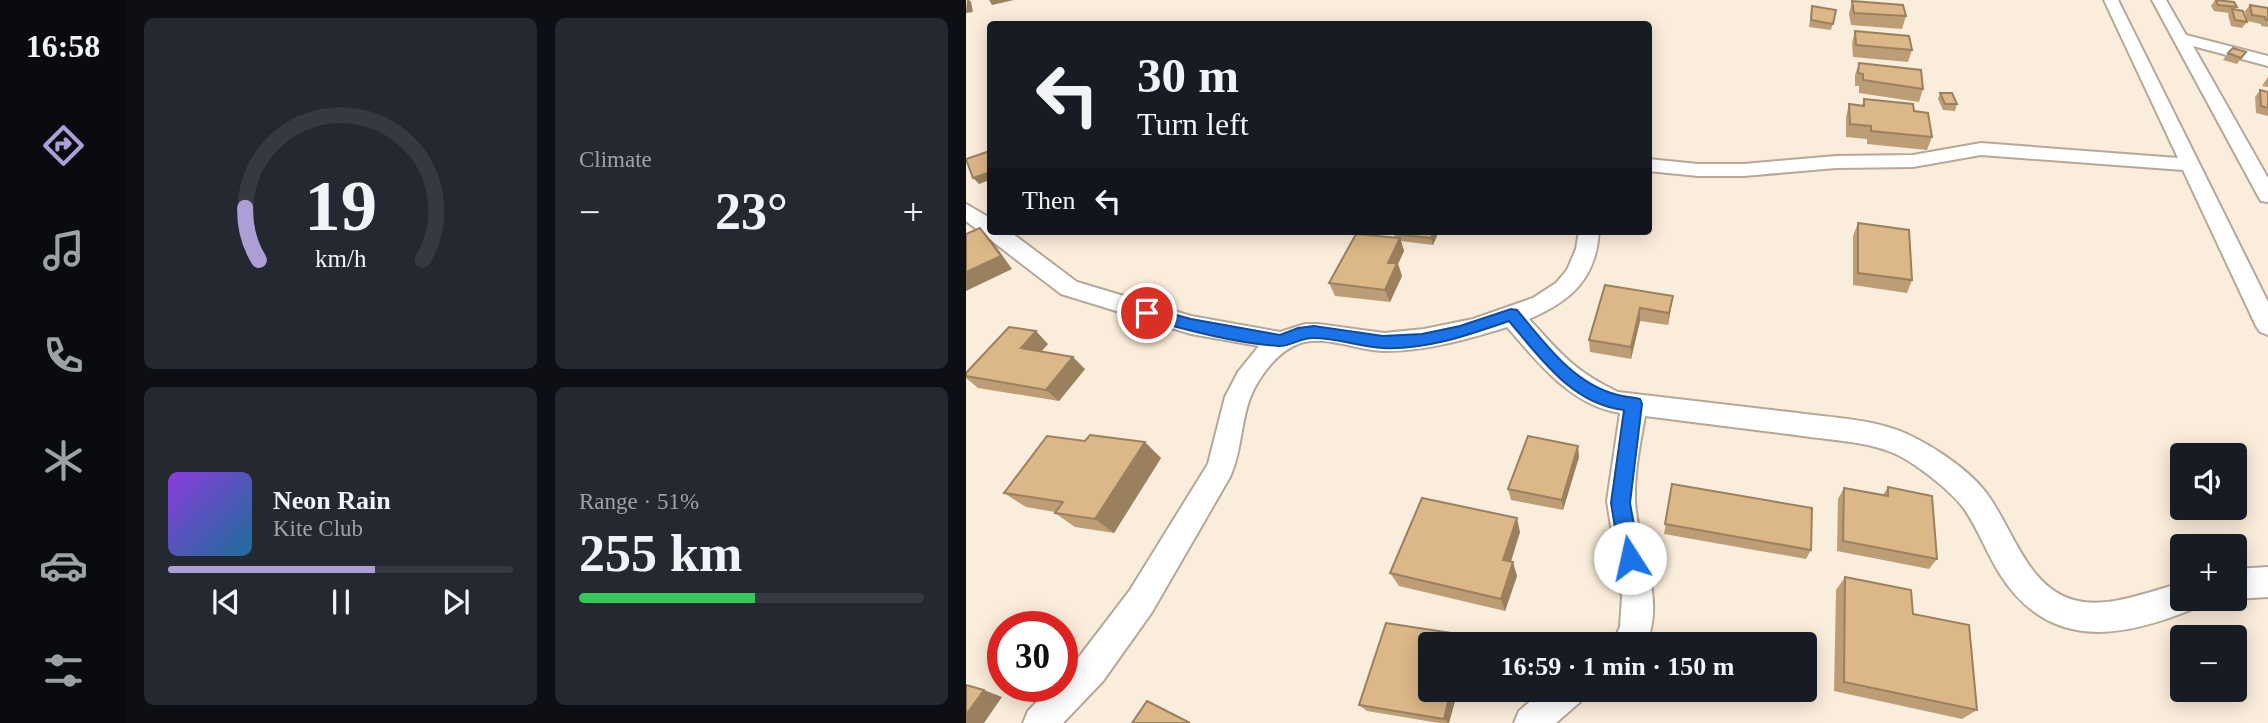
<!DOCTYPE html>
<meta charset="utf-8">
<style>
body{margin:0;font-family:Georgia,serif;background:#242831;color:#f1f3f6;height:100vh;display:flex;flex-direction:column;font-size:26px;white-space:nowrap}
*{box-sizing:border-box;margin:0}
p{font-size:23px;color:#9ea1a6}
.icon{flex:none;width:38px;height:38px;fill:none;stroke:currentColor;stroke-width:2;stroke-linecap:round;stroke-linejoin:round}
.map{position:relative;flex:1;overflow:hidden}
.drawer{display:flex;flex-direction:column;gap:18px;padding:18px;background:#0d0f14;width:840px}
.drawer>*{flex:none}
.hud{position:absolute;left:21px;top:21px;width:665px;height:214px;border-radius:7px;box-shadow:0 4px 18px #0003;background:#171b24;color:#f1f3f6;overflow:hidden}
.controls{position:absolute;left:1204px;top:443px;display:grid;gap:14px}
.controls a{display:grid;place-items:center;width:77px;height:77px;border-radius:7px;background:#171b24;box-shadow:0 4px 18px #0003;font-size:35px}
.speed{position:absolute;left:21px;top:611px;display:flex;gap:14px;font-size:35px;font-weight:700;text-align:center}
.speed>*{display:grid;place-content:center;width:91px;height:91px;border-radius:50%;background:#171b24;box-shadow:0 4px 18px #0003;line-height:1}
.speed .limit{border:10px solid #d22;background:#fff;color:#111}
.pin{position:absolute;display:grid;place-items:center;width:60px;height:60px;color:#fff;margin:-30px;border:4px solid #fff;border-radius:50%;box-shadow:0 2px 7px #0007}
.me{position:absolute;width:77px;margin:-38px;rotate:350deg;stroke-linejoin:round;filter:drop-shadow(0 0 5px #0008)}
.turn{display:flex;align-items:center;gap:24px;height:147px;padding:0 35px;font-size:32px}
.turn .icon{width:91px;height:91px;stroke-width:2.5}
.turn b{display:block;font-size:49px;line-height:60px}
.then{display:flex;align-items:center;height:66px;padding:0 35px;background:#0003;gap:14px;font-size:26px}
.big{font-size:52px;font-weight:700;line-height:1.1}
.drawer .tile{flex:1;display:flex;flex-direction:column;justify-content:center;gap:10px;min-width:0;padding:0 24px;border-radius:10px;background:#242831}
.drawer .dial{align-items:center;gap:0}
.dial svg{height:182px;overflow:visible;fill:none;stroke:#363941;stroke-width:7;stroke-linecap:round;text-anchor:middle}
.dial text{fill:#f1f3f6;stroke:none}
.song{display:flex;align-items:center;gap:21px}
.cover{width:84px;height:84px;border-radius:10px;background:linear-gradient(135deg,hsl(270 70% 55%),hsl(200 70% 35%))}
.played{height:7px;border-radius:4px;background:linear-gradient(90deg,#ae9ed6 60%,#363941 60%)}
.keys{display:flex;justify-content:space-around;direction:ltr}
.heat{display:flex;justify-content:space-between;align-items:center;font-size:38px;direction:ltr}
.charge{height:10px;border-radius:5px;background:linear-gradient(90deg,#34c759 51%,#363941 0)}
.drawer .tiles{flex:1;display:grid;gap:18px;grid-template-columns:repeat(2,1fr)}
.trip{position:absolute;left:452px;top:632px;width:399px;height:70px;border-radius:7px;background:#171b24;box-shadow:0 4px 18px #0003;font-weight:700;line-height:70px;text-align:center}
main{display:flex;flex:1;min-height:0}
.dock{display:flex;flex-direction:column;width:126px;justify-content:space-around;align-items:center;background:#090b0e;color:#9ea1a6}
.dock .icon{width:49px;height:49px}
.dock .current{color:#ae9ed6}
.dock b{font-size:32px;color:#f1f3f6}
.map>svg:first-child{display:block}
.lines{fill:none;stroke-linecap:round;stroke-linejoin:round}
.minor-casing{stroke:#b5a897;stroke-width:4}
.minor{fill:#fff;fill-rule:evenodd}
.wall{fill:#bd9d75}
.shaded-wall{fill:#9a805f}
.building{fill:#dcb788;stroke:#9a805f;stroke-width:2}
.route{fill:#1a73e8;stroke:#114b97;stroke-width:2}
</style>
<main>
<nav class="dock">
<b>16:58</b>
<svg class="icon current" aria-label="directions" viewBox="0 0 24 24"><path d="M12 3l9 9-9 9-9-9zM9 14v-3h6M13 9l2 2-2 2"/></svg>
<svg class="icon" aria-label="music" viewBox="0 0 24 24"><path d="M9 18V5l10-2v13"/><circle cx="6" cy="18" r="3"/><circle cx="16" cy="16" r="3"/></svg>
<svg class="icon" aria-label="phone" viewBox="0 0 24 24"><path d="M5 4h4l2 5-3 2q2 4 5 5l2-3 5 2v4C11 20 4 13 5 4z"/></svg>
<svg class="icon" aria-label="climate" viewBox="0 0 24 24"><path d="M12 3v18M4 7l16 10M4 17L20 7"/></svg>
<svg class="icon" aria-label="car" viewBox="0 0 24 24"><path d="M5 17H2v-5l4-1 3-4h7l3 4 3 1v5h-3M9 17h6M6 11h13"/><circle cx="7" cy="17" r="2"/><circle cx="17" cy="17" r="2"/></svg>
<svg class="icon" aria-label="filters" viewBox="0 0 24 24"><path d="M4 7h16M4 17h16"/><circle cx="9" cy="7" r="2"/><circle cx="15" cy="17" r="2"/></svg>
</nav>
<section class="drawer">
<div class="tiles">
<div class="tile dial"><svg viewBox="0 0 100 80">
<path d="M14 69A42 42 0 1 1 86 69"/>
<path d="M14 69A42 42 0 0 1 8 46" stroke="#ae9ed6"/>
<text x="50" y="56" font-size="32" font-weight="700">19</text>
<text x="50" y="72" font-size="11">km/h</text>
</svg></div>
<div class="tile"><p>Climate</p>
<div class="heat"><a>−</a><b class="big">23°</b><a>+</a></div>
</div>
<div class="tile">
<div class="song"><i class="cover"></i><div><b>Neon Rain</b><p>Kite Club</p></div></div>
<div class="played"></div>
<div class="keys"><svg class="icon" aria-label="previous" viewBox="0 0 24 24"><path d="M18 5L8 12l10 7zM5 5v14"/></svg><svg class="icon" aria-label="pause" viewBox="0 0 24 24"><path d="M8 5v14M16 5v14"/></svg><svg class="icon" aria-label="next" viewBox="0 0 24 24"><path d="M6 5l10 7-10 7zM19 5v14"/></svg></div>
</div>
<div class="tile"><p>Range · 51%</p><b class="big">255 km</b><div class="charge"></div></div>
</div>
</section>
<div class="map">
<svg width="1302" height="723" viewBox="0 0 1302 723">
<rect width="100%" height="100%" fill="#fbeddb"/>
<g class="lines">
<!-- minor casing -->
<g class="minor-casing">
<g id="minor">
<path d="M1138 0H1152L1302 302V335L1294 332 1290 326 1217 170 1015 155 947 167 870 168 778 176H732L682 171V159L732 164H778L870 156 947 155 1015 143 1212 158Z"/>
<path d="M1186 0H1200L1220 35 1302 56V66L1227 46 1302 178V202L1295 201 1292 196Z"/>
<path d="M0 204 24 218V231H43L111 282 225 316 314 332 339 324H352L418 333 458 329 507 319 567 298 590 283 601 270 610 249 613 231H633C630 279 605 301 563 319 595 354 608 371 652 392 712 399 772 406 832 413 867 418 908 419 941 434 967 446 1000 468 1018 490 1047 526 1060 590 1112 601 1145 608 1184 591 1216 583V598H1231L1227 609C1151 640 1080 650 1032 571 1020 551 1012 529 999 510 987 492 946 460 925 452 898 441 865 440 837 436 784 429 732 423 679 416 674 444 668 473 669 502 672 549 700 598 680 644H646L654 627 656 597 641 501 654 413C604 405 572 362 541 327 502 339 458 352 416 351 390 350 357 334 332 344 313 351 297 372 288 389 274 417 277 449 264 477L186 612 137 681 97 723H57L62 711 86 686H96V675L113 657 164 590 242 464 259 397 272 372 293 346 225 334 95 294 0 221Z"/>
<path d="M1302 567V597L1269 599 1268 598 1269 569Z"/>
<path d="M577 690H619L614 702 590 723H548L553 711Z"/>
</g>
</g>
<!-- minor -->
<use href="#minor" class="minor"/>
</g>
<!-- wall -->
<g class="wall">
<path d="M1249 0H1254L1271 7 1269 9 1281 22 1276 28 1265 26 1262 15 1263 13 1248 11 1245 6Z"/>
<path d="M886 1 940 16 936 29 885 25 883 14Z"/>
<path d="M1284 5 1302 8V27L1295 26V24L1281 21 1279 11Z"/>
<path d="M846 6 870 10 865 30 843 27Z"/>
<path d="M889 31 946 50 942 62 887 57 886 43Z"/>
<path d="M1280 52 1271 64 1257 60 1262 53Z"/>
<path d="M893 63 957 89 953 102 893 93V86H889V75Z"/>
<path d="M1302 77V87L1296 86Z"/>
<path d="M1294 90 1302 92V116L1290 113 1289 97Z"/>
<path d="M974 93 991 104 989 111 977 110 972 99Z"/>
<path d="M898 99 948 111 966 137 961 150 901 144V139L880 137V117L883 104 896 106Z"/>
<path d="M892 223 946 280 941 293 887 285V236Z"/>
<path d="M473 231 467 245 435 241 438 251 432 264 436 276 424 302 369 296 363 283 429 238 428 234Z"/>
<path d="M639 285 707 296 702 325 674 321 665 359 624 352 623 340Z"/>
<path d="M82 344 75 352 119 369 93 401 12 388 0 378V373Z"/>
<path d="M613 457 597 510 545 500 542 489Z"/>
<path d="M195 458 148 533 109 527 89 513V512L60 507 38 493Z"/>
<path d="M706 484 845 550 840 559 698 534Z"/>
<path d="M922 487 971 559 963 569 871 551 872 499 878 488 917 495Z"/>
<path d="M554 532 545 562 551 576 539 611 433 586 424 573Z"/>
<path d="M879 577 947 614 1011 710 996 719 868 691 870 590Z"/>
<path d="M420 623 499 635 503 644H464V690H492L483 723H473L401 711 393 705Z"/>
</g>
<!-- shaded-wall -->
<g class="shaded-wall">
<path d="M1 0H3L5 2 7 12 0 13Z"/>
<path d="M23 0H48L26 5Z"/>
<path d="M24 172V180L13 184 7 178Z"/>
<path d="M14 228 26 241 46 269 0 291V272Z"/>
<path d="M468 231H473L467 245 465 238Z"/>
<path d="M434 238 438 251 432 264 436 276 424 302 419 290 422 263Z"/>
<path d="M707 296 705 308 702 325 703 313Z"/>
<path d="M674 308V321L665 359V347Z"/>
<path d="M70 331 82 344 67 360 55 348Z"/>
<path d="M107 357 119 369 93 401 80 390Z"/>
<path d="M179 442 195 458 148 533 129 519Z"/>
<path d="M612 446 613 457 597 510 596 500Z"/>
<path d="M551 518 554 532 541 573 537 560Z"/>
<path d="M547 562 551 576 539 611 535 599Z"/>
<path d="M499 635 504 643 503 644H497Z"/>
<path d="M18 690 36 697 18 723H0V715Z"/>
<path d="M485 690H492L483 723H482L478 719Z"/>
</g>
<!-- building -->
<g class="building">
<path d="M1250 0 1268 2 1271 7 1252 5Z"/>
<path d="M886 1 937 5 940 16 888 13Z"/>
<path d="M1284 5 1302 8V20H1300L1299 17 1286 15Z"/>
<path d="M846 6 870 10 867 24 845 20Z"/>
<path d="M1266 9 1277 11 1281 22 1269 20Z"/>
<path d="M889 31 943 36 946 50 890 45Z"/>
<path d="M1267 48 1280 52 1275 58 1262 53Z"/>
<path d="M893 63 955 70 957 89 897 80V74L892 73Z"/>
<path d="M1294 90 1302 92V108L1295 106Z"/>
<path d="M974 93H986L991 104H979Z"/>
<path d="M898 99 947 104 948 111 962 113 966 137 905 131V126L884 124 883 104 898 106Z"/>
<path d="M24 151V172L7 178 0 159Z"/>
<path d="M892 223 943 230 946 280 892 273Z"/>
<path d="M14 228 35 256 0 272V234Z"/>
<path d="M430 231H468L465 238 428 234Z"/>
<path d="M390 234 434 238 422 263H431L419 290 363 283Z"/>
<path d="M639 285 707 296 703 313 674 308 665 347 623 340Z"/>
<path d="M43 327 70 331 55 348 107 357 80 390 0 376V373Z"/>
<path d="M124 435 179 442 129 519 89 513 97 502 38 493 81 436 119 441Z"/>
<path d="M562 436 612 446 596 500 542 489Z"/>
<path d="M706 484 846 508 845 550 699 524Z"/>
<path d="M922 487 966 496 971 559 877 541 878 488 922 496Z"/>
<path d="M456 498 551 518 537 560 547 562 535 599 424 573Z"/>
<path d="M879 577 945 590 947 614 1003 625 1011 710 878 682Z"/>
<path d="M420 623 499 635 497 644H464V690H485L478 719 393 705Z"/>
<path d="M0 685 18 690 0 715Z"/>
<path d="M181 701 224 723H166Z"/>
</g>
<!-- route -->
<path class="route" d="M181 307 225 319 314 335 332 328 348 326 417 336 456 334 494 326 545 309 551 310C579 343 607 384 652 395 659 397 666 397 674 399L676 404 664 503 674 558 671 565 664 567 657 565 654 558 645 503 658 410C606 404 574 358 543 321 502 335 461 350 417 348 394 347 371 338 348 338 335 337 324 347 312 346 267 343 219 330 176 317L174 313Z"/>
</svg>
<div class="controls">
<a><svg class="icon" aria-label="sound" viewBox="0 0 24 24"><path d="M4 9h4l5-4v14l-5-4H4zM17 9q2 3 0 6"/></svg></a>
<a>+</a>
<a>−</a>
</div>
<div class="speed"><div class="limit">30</div></div>
<div class="pin" style="left:181px;top:313px;background:#d93025"><svg class="icon" aria-label="arrive" viewBox="0 0 24 24"><path d="M6 21V4h12l-3 4 3 4H6"/></svg></div>
<svg class="me" style="left:664px;top:558px" viewBox="-20 -20 40 40"><circle r="19" fill="#fff"/><path d="M0-13L10 11 0 6-10 11z" fill="#1a73e8"/></svg>
<div class="trip">16:59 · 1 min · 150 m</div>
<div class="hud">
<div class="turn"><svg class="icon" aria-label="left" viewBox="0 0 24 24"><path d="M17 20v-9H6M10 6l-5 5 5 5"/></svg><div><b>30 m</b>Turn left</div></div>
<div class="then">Then<svg class="icon" aria-label="left" viewBox="0 0 24 24"><path d="M17 20v-9H6M10 6l-5 5 5 5"/></svg></div>
</div>
</div>
</main>
